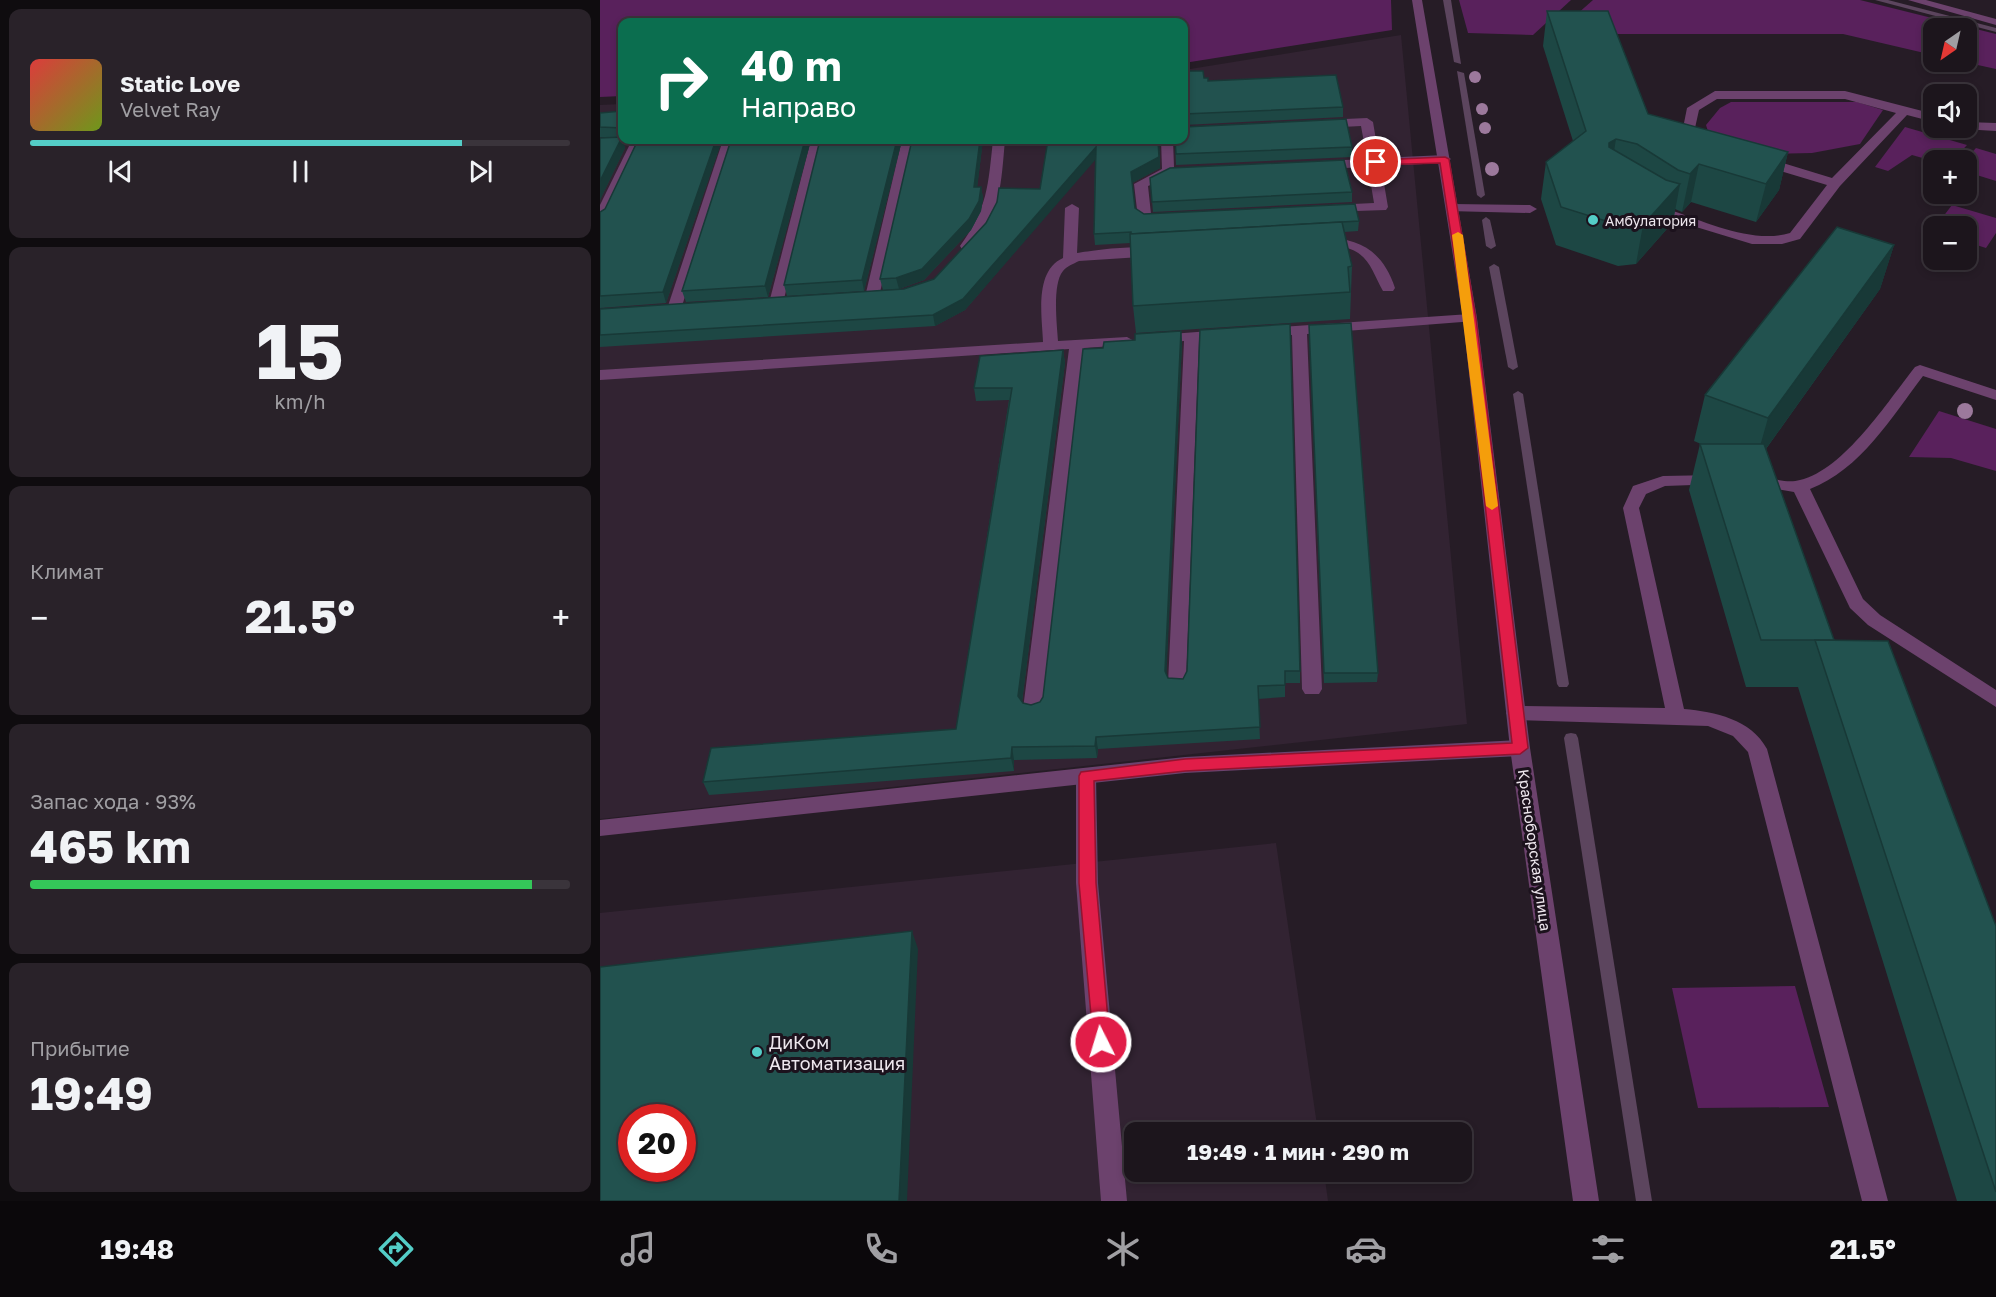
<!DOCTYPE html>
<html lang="ru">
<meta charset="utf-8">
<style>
body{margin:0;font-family:"Golos Text",sans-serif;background:#292229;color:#f1f3f6;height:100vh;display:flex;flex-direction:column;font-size:22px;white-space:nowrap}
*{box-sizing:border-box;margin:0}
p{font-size:20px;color:#a09fa3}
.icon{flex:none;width:33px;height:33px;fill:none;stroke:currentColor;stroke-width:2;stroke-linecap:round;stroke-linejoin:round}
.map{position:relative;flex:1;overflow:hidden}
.drawer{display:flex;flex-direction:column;gap:9px;padding:9px;background:#0f0c0f;width:600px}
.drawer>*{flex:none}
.top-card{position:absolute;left:18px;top:18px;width:570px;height:126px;border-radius:12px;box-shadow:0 3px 9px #0003,0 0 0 2px #3a343b;background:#0b6e4f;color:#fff;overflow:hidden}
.needle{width:39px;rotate:214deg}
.controls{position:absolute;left:1323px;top:18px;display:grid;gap:12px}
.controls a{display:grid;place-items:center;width:54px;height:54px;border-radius:12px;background:#1c151c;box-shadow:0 3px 9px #0003,0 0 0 2px #3a343b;font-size:30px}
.speed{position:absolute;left:18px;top:1104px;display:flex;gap:12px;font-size:30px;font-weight:700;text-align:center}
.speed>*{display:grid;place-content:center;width:78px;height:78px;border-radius:50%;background:#1c151c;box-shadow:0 3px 9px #0003,0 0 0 2px #3a343b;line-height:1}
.speed .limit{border:9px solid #d22;background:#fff;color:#111}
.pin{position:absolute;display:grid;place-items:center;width:51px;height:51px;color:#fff;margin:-26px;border:3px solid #fff;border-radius:50%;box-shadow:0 2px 6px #0007}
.me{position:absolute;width:66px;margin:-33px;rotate:355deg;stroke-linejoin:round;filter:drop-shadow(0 0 4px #0008)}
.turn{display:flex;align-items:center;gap:21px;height:126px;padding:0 24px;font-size:27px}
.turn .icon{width:78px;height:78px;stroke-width:2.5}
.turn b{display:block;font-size:42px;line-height:51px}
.big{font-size:45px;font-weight:700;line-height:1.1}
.drawer .card{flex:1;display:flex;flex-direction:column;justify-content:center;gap:9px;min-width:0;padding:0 21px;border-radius:12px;background:#292229}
.drawer .dial{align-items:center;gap:0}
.dial b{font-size:78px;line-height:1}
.song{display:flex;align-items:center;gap:18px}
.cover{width:72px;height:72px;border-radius:9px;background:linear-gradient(135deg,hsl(0 70% 55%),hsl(80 70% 35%))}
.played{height:6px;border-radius:3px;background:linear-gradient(90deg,#54cdc7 80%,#3a343b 80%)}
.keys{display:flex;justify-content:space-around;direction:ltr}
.heat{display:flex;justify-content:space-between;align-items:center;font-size:33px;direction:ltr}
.charge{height:9px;border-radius:4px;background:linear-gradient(90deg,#34c759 93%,#3a343b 0)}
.trip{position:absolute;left:524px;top:1122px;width:348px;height:60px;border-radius:12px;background:#1c151c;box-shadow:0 3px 9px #0003,0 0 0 2px #3a343b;font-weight:700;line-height:60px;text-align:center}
.tab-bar{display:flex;height:96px;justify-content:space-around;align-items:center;background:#0b080b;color:#a09fa3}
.tab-bar .icon{width:42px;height:42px}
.tab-bar .on{color:#54cdc7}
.tab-bar b{font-size:27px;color:#f1f3f6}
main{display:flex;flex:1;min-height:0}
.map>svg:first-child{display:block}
.built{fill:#322332;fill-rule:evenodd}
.green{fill:#59215c}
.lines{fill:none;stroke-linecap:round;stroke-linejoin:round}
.stream{fill:#5c455e;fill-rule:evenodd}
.service{fill:#6c426d;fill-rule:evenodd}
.minor{fill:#6c426d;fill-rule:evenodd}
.tertiary{fill:#6c426d;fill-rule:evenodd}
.tree{fill:#9c799c}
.wall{fill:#1d4744}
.shaded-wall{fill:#183937}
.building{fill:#22524f;stroke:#183937;stroke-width:1.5;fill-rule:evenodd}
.route{fill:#e11d48;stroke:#92132f;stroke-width:1.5}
.slow{fill:#f59e0b}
.poi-dot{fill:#54cdc7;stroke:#1c121d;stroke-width:2}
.labels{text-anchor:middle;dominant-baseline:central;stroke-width:6;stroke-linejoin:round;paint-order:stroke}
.far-poi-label{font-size:14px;fill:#eee7ee;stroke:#1c121d;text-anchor:start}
.street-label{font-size:15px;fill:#eee7ee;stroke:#1c121d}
.near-poi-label{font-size:18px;fill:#eee7ee;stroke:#1c121d;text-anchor:start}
</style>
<main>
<section class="drawer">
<div class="card">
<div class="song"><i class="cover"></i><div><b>Static Love</b><p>Velvet Ray</p></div></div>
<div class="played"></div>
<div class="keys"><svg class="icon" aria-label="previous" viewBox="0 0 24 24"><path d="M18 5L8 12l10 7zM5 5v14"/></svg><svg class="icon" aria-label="pause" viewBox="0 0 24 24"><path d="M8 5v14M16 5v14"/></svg><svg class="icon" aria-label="next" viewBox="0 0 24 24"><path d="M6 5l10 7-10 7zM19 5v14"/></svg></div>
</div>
<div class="card dial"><b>15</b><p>km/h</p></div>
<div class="card"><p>Климат</p>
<div class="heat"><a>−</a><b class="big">21.5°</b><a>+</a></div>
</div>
<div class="card"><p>Запас хода · 93%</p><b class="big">465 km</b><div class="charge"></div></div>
<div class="card"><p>Прибытие</p><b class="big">19:49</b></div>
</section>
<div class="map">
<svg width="1396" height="1201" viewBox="0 0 1396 1201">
<rect width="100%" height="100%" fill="#261c26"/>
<!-- built -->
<g class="built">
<path d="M801 35 867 724 0 819V105L22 104V140H584V70Z"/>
<path d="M676 843 718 1132H534V1172H724L728 1201H0V913ZM32 1118H82V1168H32Z"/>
</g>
<!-- green -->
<g class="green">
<path d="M0 0H791L792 30 584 63V22H22V96L0 97Z"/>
<path d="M859 0H971L933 35 868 33Z"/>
<path d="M993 0H1260L1396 34V69L1364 62H1366V28H1334L1333 55 1243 34H984L976 15Z"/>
<path d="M1131 102H1257L1283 110 1260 144 1212 153 1163 154 1110 138 1106 125 1120 108Z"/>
<path d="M1305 127 1367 145 1353 160 1333 161 1312 155 1288 171 1275 167Z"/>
<path d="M1376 148 1396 154V181L1367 172 1365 160Z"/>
<path d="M1352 205 1396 218V233L1386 248 1367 242 1366 226H1336Z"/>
<path d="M1339 411 1396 429V471L1351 458 1309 457Z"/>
<path d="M1195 986 1229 1107 1098 1108 1072 988Z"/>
</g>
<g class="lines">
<!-- stream -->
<g class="stream">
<path d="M843 0H851L861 64 854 62Z"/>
<path d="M1275 0H1288L1396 28V32Z"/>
<path d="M857 71 864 73 885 195 881 198 877 195Z"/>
<path d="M886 217 890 220 896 246 891 249 886 246 882 220Z"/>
<path d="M894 264 899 267 918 367 913 370 908 367 889 267Z"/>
<path d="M918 391 923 394 969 684 967 687H959L957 684 913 394Z"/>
<path d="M971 733 976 734 978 738 1052 1201H1036L964 738 966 734Z"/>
</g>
<!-- service -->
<g class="service">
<path d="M1115 91H1245L1334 114V122L1307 115 1240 186 1200 239 1182 244H1152L1060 216 1045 205 1052 201C1060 203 1065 209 1073 211 1108 223 1154 244 1190 233L1227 185 1157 164V158H1167L1232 178 1296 113 1245 99H1117L1099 110 1095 128 1107 143 1105 146H1097L1083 128 1087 108Z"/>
<path d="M767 118 773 122 779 158 845 155 851 159 845 163 781 166 788 207 786 210 727 212V206L732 205 774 203 768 167 721 169 715 165 721 161 767 159 761 126 723 128 717 124 723 120Z"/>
<path d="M1366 122 1396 123V131L1362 129 1366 128Z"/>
<path d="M32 140H44L7 219 0 223V205Z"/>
<path d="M123 140H135L81 309 74 313 69 312 67 309Z"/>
<path d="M211 140H223L183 303 176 307 169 303Z"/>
<path d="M302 140H314L279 297 272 301 265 297Z"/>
<path d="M393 140H405C401 184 401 213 372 249H362L360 246C388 207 388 186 393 140Z"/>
<path d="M561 140H573L574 167 585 171 548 186 551 214 563 213 570 217C563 223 545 224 538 218L534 184 562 169Z"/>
<path d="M472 204 479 208 477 253C493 250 553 242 563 252L556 256 479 261C473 264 467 266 463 271 452 284 457 325 458 341L527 337 534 341 527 345 484 348 443 709 440 714 433 716 426 714 423 709 469 349 0 380V370L443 342C442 316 434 271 463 258L465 208Z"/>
<path d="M853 204 930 205 937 209 930 213 848 211V205Z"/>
<path d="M724 238C761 238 783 252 795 288L793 291H783C772 272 769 252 743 247 735 246 727 247 719 245L717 242Z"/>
<path d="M870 314 875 315 877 318 875 321 707 334 722 689 719 694H705L702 689 692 335 665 336 658 332 665 328Z"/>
<path d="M623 330 628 331 630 334 628 337 599 340 586 684 584 689H570L568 684 584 341 558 343 551 339 558 335Z"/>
<path d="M1320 365 1396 390V400L1323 376C1292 417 1260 470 1210 489L1263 599 1280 615 1396 690V707L1268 625 1250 608 1194 492 1154 485 1146 480 1154 475C1168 477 1186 484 1200 480 1244 470 1288 401 1315 367Z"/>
<path d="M1115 475 1121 476 1123 480 1121 484 1065 486 1046 494 1039 508 1084 709C1115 712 1151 719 1167 749L1288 1201H1262L1148 752 1133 736 1108 726 916 720 909 718 906 713 909 708 916 706 1065 708 1023 508 1033 486 1063 476Z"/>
<path d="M486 768 493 770 496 776 498 883 527 1201H501L476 883V776L479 770Z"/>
</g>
<!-- minor -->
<g class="minor">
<path d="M1308 0H1326L1396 19V25Z"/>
<path d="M920 740 927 743 930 748 927 753 920 756 585 773 0 836V820L585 757Z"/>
</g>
<!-- tertiary -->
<path class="tertiary" d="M812 0H822L877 318 930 748 999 1201H973L910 748 863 318Z"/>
</g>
<!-- trees -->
<g class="tree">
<circle cx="875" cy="77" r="6"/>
<circle cx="882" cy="109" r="6"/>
<circle cx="885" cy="128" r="6"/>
<circle cx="892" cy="169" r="7"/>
<circle cx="1365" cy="411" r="8"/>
</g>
<!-- wall -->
<g class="wall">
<path d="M947 11 1048 114 1188 152 1179 190 1156 222 1091 202 1082 212 1075 209 1073 222 1036 264 1018 266 956 245 941 199 946 162 973 141 943 46Z"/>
<path d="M584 71 604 78 608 81 743 107V117L584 125V127Z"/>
<path d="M22 111V138L25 148 0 200V138H9L0 137V113Z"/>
<path d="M38 140H122L66 303 0 308V212L5 209Z"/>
<path d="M131 140H211L168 297 86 302 82 291Z"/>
<path d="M302 140 264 291 187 296 184 285Z"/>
<path d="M312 140H383L377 187H381L383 198 381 211 371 230 324 280 299 289 283 290 280 279Z"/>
<path d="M448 140H559L560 168 532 183 535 208 544 214 759 221 758 231 744 232 752 266 750 319 536 333 533 306 530 243 495 245 494 234 495 159 365 310 335 326 0 347V309L304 289 334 279 440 189Z"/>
<path d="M575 140 752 147V157L576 165Z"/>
<path d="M550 178 752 192V202L553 212Z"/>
<path d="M1294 245 1280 289 1166 449 1234 640 1396 926V1201H1357L1198 687H1146L1089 490 1100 444H1101L1094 441 1105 395Z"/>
<path d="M709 325 778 673 777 682 724 683Z"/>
<path d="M581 331 582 343 566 675 568 678 583 679 587 671H700V683H685V697L658 699 660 739 498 749 497 758 414 760V771L109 795 103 782 356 729 409 400 376 401 374 388 463 350 465 363 422 702 423 703 431 705 440 702 443 697 503 348 535 340Z"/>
</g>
<!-- shaded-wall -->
<g class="shaded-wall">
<path d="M22 137 25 148 0 200V181Z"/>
<path d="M1016 139 1010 176 1009 143Z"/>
<path d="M116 140H122L66 303 63 292Z"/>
<path d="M205 140H211L168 297 165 286Z"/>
<path d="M297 140H302L264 291 262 280Z"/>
<path d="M380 140H383L376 198 374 187Z"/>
<path d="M558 140H559L560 168 532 183 531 172Z"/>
<path d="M496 147 497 158 365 310 335 326 333 315Z"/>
<path d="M1188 152 1179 190 1156 222 1166 184Z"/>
<path d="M1099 164 1091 202 1082 212 1090 174Z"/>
<path d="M1080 184 1073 222 1036 264 1043 225Z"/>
<path d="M381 187 383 198 381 211 371 230 324 280 299 289 296 278Z"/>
<path d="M1294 245 1280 289 1155 464 1168 418Z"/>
<path d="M581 331 582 343 566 684 565 671Z"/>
<path d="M463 350 465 363 421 709 418 696Z"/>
<path d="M496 737 498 749 497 758 495 746Z"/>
<path d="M412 747 414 760V771L411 758Z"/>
<path d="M312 931 318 949 307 1201H299Z"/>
</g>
<!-- building -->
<g class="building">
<path d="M947 11H1008L1048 114 1188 152 1166 184 1099 164 1090 174 1078 170 1037 144 1016 139 1009 143V147L1066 180 1080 184 1043 225 1025 227 961 207 946 162 986 131Z"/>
<path d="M584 71H603L604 78H608V81L736 75 743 107 584 114Z"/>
<path d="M22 111V128L0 127V113Z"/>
<path d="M746 119 752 147 576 154 575 140H584V127Z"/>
<path d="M22 137 0 181V138Z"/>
<path d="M38 140H116L63 292 0 296V212L5 209Z"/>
<path d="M131 140H205L165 286 82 291Z"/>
<path d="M220 140H297L262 280 184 285Z"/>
<path d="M312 140H380L374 187H381L379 201 369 219 322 269 296 278 280 279Z"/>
<path d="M448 140H558L559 157 531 172 535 208 544 214 755 204 759 221 531 234V232L494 234 496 147 363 299 333 315 0 335V309L304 289 334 279 386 223 397 202 399 188 440 189Z"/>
<path d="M744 160 752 192 552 202 550 178 570 168Z"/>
<path d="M742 222 752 266 748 267 750 292 533 306 530 234Z"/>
<path d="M1237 227 1294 245 1168 418 1105 395Z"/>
<path d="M751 323 778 673H724L709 325Z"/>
<path d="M690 324 700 671H685V685L658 686 660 727 496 737 495 746 412 747 411 758 103 782 111 748 356 729 412 388H374L380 356 463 350 418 696 423 703 431 705 440 702 443 697 483 349 503 348 504 342 535 340V334L581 331 565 671 568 678 583 679 587 671 600 330Z"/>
<path d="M1100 444H1164L1234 640H1161Z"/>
<path d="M1215 640 1288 641 1396 926V1192Z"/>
<path d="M312 931 299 1201H0V967ZM32 1118H82V1168H32Z"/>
</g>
<!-- route -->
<path class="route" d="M845 157 849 159 876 318 928 748 920 754 585 771 494 781 496 883 510 1042 507 1048 501 1050 494 1048 479 883V776L481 772 585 759 912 743 864 318 840 163 776 165 771 162 776 160Z"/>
<!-- slow -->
<path class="slow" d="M858 232 863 235 898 506 892 510 886 506 852 235Z"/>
<!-- markers -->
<g class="poi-dot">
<circle cx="993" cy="220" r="6"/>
<circle cx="157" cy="1052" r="6"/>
</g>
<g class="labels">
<!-- far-poi labels -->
<g class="far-poi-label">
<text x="1005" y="220">Амбулатория</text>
</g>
<!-- street labels -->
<g class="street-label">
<text transform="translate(935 850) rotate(82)">Красноборская улица</text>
</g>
<!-- near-poi labels -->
<g class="near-poi-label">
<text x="169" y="1042">ДиКом<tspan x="169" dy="21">Автоматизация</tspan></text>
</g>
</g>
</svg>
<div class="controls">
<a><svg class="needle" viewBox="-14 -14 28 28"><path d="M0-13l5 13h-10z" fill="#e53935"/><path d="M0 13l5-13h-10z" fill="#a09fa3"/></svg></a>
<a><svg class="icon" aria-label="sound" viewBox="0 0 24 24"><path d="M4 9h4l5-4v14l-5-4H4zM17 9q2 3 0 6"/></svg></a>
<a>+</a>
<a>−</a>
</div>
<div class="speed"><div class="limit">20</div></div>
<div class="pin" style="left:776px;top:162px;background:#d93025"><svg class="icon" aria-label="arrive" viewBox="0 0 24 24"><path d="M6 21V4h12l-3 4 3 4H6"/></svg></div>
<svg class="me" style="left:501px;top:1042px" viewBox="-20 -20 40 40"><circle r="17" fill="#e11d48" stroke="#fff" stroke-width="3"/><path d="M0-11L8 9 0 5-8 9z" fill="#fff"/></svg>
<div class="trip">19:49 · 1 мин · 290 m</div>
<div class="top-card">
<div class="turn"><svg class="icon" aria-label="right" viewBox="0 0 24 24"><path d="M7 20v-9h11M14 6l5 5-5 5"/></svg><div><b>40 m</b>Направо</div></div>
</div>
</div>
</main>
<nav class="tab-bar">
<b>19:48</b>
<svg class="icon on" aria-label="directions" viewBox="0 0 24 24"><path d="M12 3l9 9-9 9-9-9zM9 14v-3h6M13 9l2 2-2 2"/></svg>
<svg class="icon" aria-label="music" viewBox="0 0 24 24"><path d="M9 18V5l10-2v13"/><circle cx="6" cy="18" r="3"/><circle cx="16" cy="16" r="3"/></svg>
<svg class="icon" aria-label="phone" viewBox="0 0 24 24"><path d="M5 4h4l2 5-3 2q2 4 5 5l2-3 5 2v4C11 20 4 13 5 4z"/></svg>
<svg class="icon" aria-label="climate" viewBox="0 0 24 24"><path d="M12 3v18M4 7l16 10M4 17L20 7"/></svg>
<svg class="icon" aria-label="car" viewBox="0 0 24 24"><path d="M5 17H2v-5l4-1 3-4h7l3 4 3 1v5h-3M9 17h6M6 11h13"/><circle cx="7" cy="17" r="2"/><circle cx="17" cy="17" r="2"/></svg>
<svg class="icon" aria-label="filters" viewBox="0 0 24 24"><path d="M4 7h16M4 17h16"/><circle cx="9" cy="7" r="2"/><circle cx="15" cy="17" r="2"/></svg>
<b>21.5°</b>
</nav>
